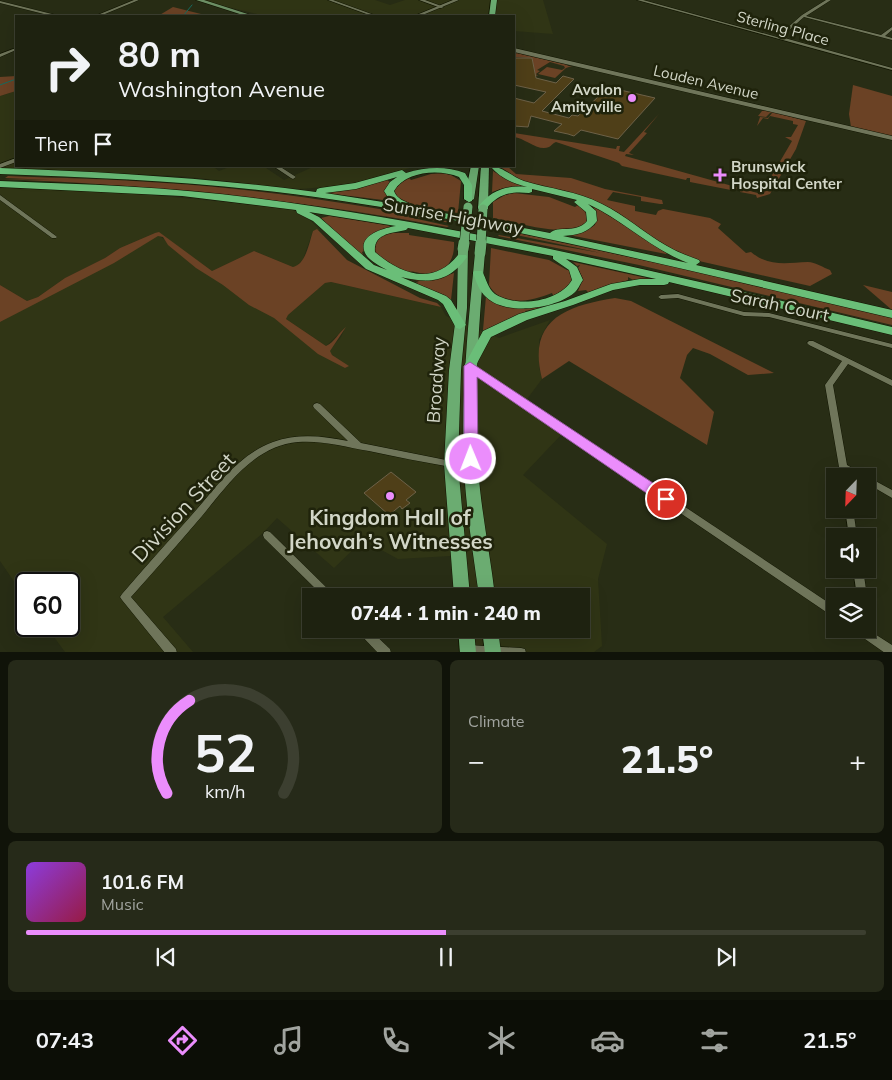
<!DOCTYPE html>
<meta charset="utf-8">
<style>
body{margin:0;font-family:Mulish,sans-serif;background:#262a19;color:#f1f3f6;height:100vh;display:flex;flex-direction:column;font-size:19px;white-space:nowrap}
*{box-sizing:border-box;margin:0}
p{font-size:16px;color:#a1a49f}
.icon{flex:none;width:28px;height:28px;fill:none;stroke:currentColor;stroke-width:2;stroke-linecap:round;stroke-linejoin:round}
.map{position:relative;height:652px;overflow:hidden}
.drawer{display:flex;flex-direction:column;gap:8px;padding:8px;background:#101309;flex:1}
.drawer>*{flex:none}
.banner{position:absolute;left:15px;top:15px;width:500px;height:152px;border-radius:0px;box-shadow:0 5px 20px #0002,0 0 0 1px #3c3f30;background:#1e2210;color:#f1f3f6;overflow:hidden}
.needle{width:32px;rotate:203deg}
.fabs{position:absolute;left:826px;top:468px;display:grid;gap:10px}
.fabs a{display:grid;place-items:center;width:50px;height:50px;border-radius:0px;background:#1e2210;box-shadow:0 5px 20px #0002,0 0 0 1px #3c3f30;font-size:25px}
.speed{position:absolute;left:15px;top:572px;display:flex;gap:10px;font-size:25px;font-weight:700;text-align:center}
.speed>*{display:grid;place-content:center;width:65px;height:65px;border-radius:50%;background:#1e2210;box-shadow:0 5px 20px #0002,0 0 0 1px #3c3f30;line-height:1}
.speed .limit{border:2px solid #111;border-radius:8px;background:#fff;color:#111}
.pin{position:absolute;display:grid;place-items:center;width:42px;height:42px;color:#fff;margin:-21px;border:2px solid #fff;border-radius:50%;box-shadow:0 1px 5px #0007}
.me{position:absolute;width:55px;margin:-28px;rotate:359deg;stroke-linejoin:round;filter:drop-shadow(0 0 4px #0008)}
.turn{display:flex;align-items:center;gap:18px;height:105px;padding:0 20px;font-size:22px}
.turn .icon{width:65px;height:65px;stroke-width:2.5}
.turn b{display:block;font-size:35px;line-height:42px}
.then{display:flex;align-items:center;height:48px;padding:0 20px;background:#0003;gap:10px;font-size:19px}
.big{font-size:38px;font-weight:800;line-height:1.1}
.drawer .tile{flex:1;display:flex;flex-direction:column;justify-content:center;gap:8px;min-width:0;padding:0 18px;border-radius:8px;background:#262a19}
.drawer .dial{align-items:center;gap:0}
.dial svg{height:130px;overflow:visible;fill:none;stroke:#3c3f30;stroke-width:7;stroke-linecap:round;text-anchor:middle}
.dial text{fill:#f1f3f6;stroke:none}
.song{display:flex;align-items:center;gap:15px}
.cover{width:60px;height:60px;border-radius:8px;background:linear-gradient(135deg,hsl(270 70% 55%),hsl(340 70% 35%))}
.played{height:5px;border-radius:2px;background:linear-gradient(90deg,#eb8dfc 50%,#3c3f30 50%)}
.keys{display:flex;justify-content:space-around;direction:ltr}
.heat{display:flex;justify-content:space-between;align-items:center;font-size:28px;direction:ltr}
.drawer .tiles{flex:1;display:grid;gap:8px;grid-template-columns:1fr 1fr}
.tile:last-child{grid-column:span 2}
.trip{position:absolute;left:302px;top:588px;width:288px;height:50px;border-radius:0px;background:#1e2210;box-shadow:0 5px 20px #0002,0 0 0 1px #3c3f30;font-weight:800;line-height:50px;text-align:center}
.dock{display:flex;height:80px;justify-content:space-around;align-items:center;background:#0c0e06;color:#a1a49f}
.dock .icon{width:35px;height:35px}
.dock .on{color:#eb8dfc}
.dock b{font-size:22px;color:#f1f3f6}
.map>svg:first-child{display:block}
.built{fill:#303515}
.green{fill:#6b4225}
.lines{fill:none;stroke-linecap:round;stroke-linejoin:round}
.stream{stroke:#166c5f;stroke-width:1}
.building{fill:#4f3f18;stroke:#6d6148}
.minor-casing{stroke:#111501;stroke-width:1}
.tertiary-casing{stroke:#111501;stroke-width:1}
.secondary-casing{stroke:#111501;stroke-width:1}
.primary-casing{stroke:#111501;stroke-width:1}
.trunk-casing{stroke:#111501;stroke-width:1}
.minor{fill:#6f755a;fill-rule:evenodd}
.tertiary{fill:#6f755a;fill-rule:evenodd}
.secondary{fill:#6d9065;fill-rule:evenodd}
.primary{fill:#6bac71;fill-rule:evenodd}
.trunk{fill:#6abe78;fill-rule:evenodd}
.primary-bridge-far1-casing{stroke:#111501;stroke-width:10;stroke-linecap:butt}
.primary-bridge-casing{stroke:#111501;stroke-width:12;stroke-linecap:butt}
.primary-bridge-far1{stroke:#6bac71;stroke-width:9}
.primary-bridge{stroke:#6bac71;stroke-width:11}
.route{fill:#eb8dfc;stroke:#995ca4}
.poi-dot{fill:#eb8dfc;stroke:#1f230b;stroke-width:2}
.labels{text-anchor:middle;dominant-baseline:central;stroke-width:5;stroke-linejoin:round;paint-order:stroke}
.far-street-label{font-size:15px;fill:#d2d6c7;stroke:#1f230b}
.far-poi-label{font-size:15px;font-weight:bold;fill:#d2d6c7;stroke:#1f230b;text-anchor:end}
.street-label{font-size:18px;fill:#d2d6c7;stroke:#1f230b}
.near-street-label{font-size:21px;fill:#d2d6c7;stroke:#1f230b}
.near-poi-label{font-size:21px;font-weight:bold;fill:#d2d6c7;stroke:#1f230b}
</style>
<div class="map">
<svg width="892" height="653" viewBox="0 0 892 653">
<rect width="100%" height="100%" fill="#282d15"/>
<!-- built -->
<g class="built">
<path d="M198 0H375L390 5 405 0H543L553 34 514 31V16H265Z"/>
<path d="M16 91V166H212L219 171 232 166H263L284 180 315 166H417L351 185 300 189 179 176 0 168V96Z"/>
<path d="M0 188 130 193 289 208 306 216 320 230 313 231 303 259 297 266 293 267 254 251 212 271 159 233H155L120 248 105 258 65 278 38 297 27 301 0 285Z"/>
<path d="M158 235 345 368 348 366 332 355 329 351 341 337 345 328 326 346 286 319 288 315 325 283 331 282 441 307 446 316 499 338 550 320 539 340V367L542 379 527 399 561 435 523 475 607 544 598 579 602 646 594 652H459L458 629H581V596H455L450 556 398 559 363 540 334 568 277 518 263 533 163 617 193 652H65L46 626H69V584H26V599L0 561V322Z"/>
</g>
<!-- green -->
<g class="green">
<path d="M173 7 209 16H158Z"/>
<path d="M517 53 568 65 567 66H572L566 68 555 78 538 74 547 67 562 70 565 68 564 66 550 62 537 70 540 71 536 74 538 76 534 75 532 58 514 57V55Z"/>
<path d="M16 76V91L0 96V77Z"/>
<path d="M853 85 892 96V136L851 127 849 114Z"/>
<path d="M765 110 806 121 796 149 770 194 757 198 756 195 740 192V190L736 189V191L690 182V178H687L686 180 622 166 619 163 556 142C553 143 551 146 549 147 538 152 525 138 514 137V133L616 149 617 146H620L619 151 624 152 659 114 644 132 647 133 629 153 634 155 626 154 625 156 761 194 792 141 785 137H791L798 125 793 124V121L770 116 768 119 763 118 757 126 760 117 768 118 772 113H770L766 117 758 116 762 111Z"/>
<path d="M499 166 508 167 516 174 571 178 605 189 662 200 663 204H660L641 201V197L613 192 607 200 635 206V211L656 215 658 211 663 209 710 218 721 224 718 228 746 253 751 252C769 267 786 263 808 262 815 262 824 268 830 270L832 274 810 286 699 261 665 246 617 213 575 194 522 181Z"/>
<path d="M493 171 506 179 525 186 524 187 504 188 492 192Z"/>
<path d="M443 173 451 175 461 181 458 213C443 210 397 207 394 190L401 182 409 178 411 180 431 174Z"/>
<path d="M8 176C60 178 113 179 165 183 261 189 357 204 452 222L451 223 399 215 449 226 447 227C299 199 152 185 1 179L51 180 5 178Z"/>
<path d="M387 180 391 183 389 197 391 201 326 193Z"/>
<path d="M514 193 549 197 575 207 578 205C596 218 587 229 568 230 543 231 517 223 493 218V202L505 195Z"/>
<path d="M596 207 667 253 666 254 569 235 587 230 595 225 596 214 592 208Z"/>
<path d="M329 216 391 226 367 239 364 251 362 252 363 255H361L321 218Z"/>
<path d="M317 229 347 260 420 298 437 303 441 307 331 282 325 283 288 315 286 319 326 346C335 342 338 333 346 327L330 351 332 355 349 366 345 368 318 354 274 318 249 305 223 285 196 268 168 245 163 237 158 236 114 263 0 322V285L27 301 38 297 65 278 105 258 120 248 155 233 159 232 212 271 254 251 293 267C306 264 309 243 313 231Z"/>
<path d="M503 230 708 274 892 318V325L639 265 498 236 499 235 601 253 502 232Z"/>
<path d="M390 232 392 233H409V235L454 242C455 260 446 274 427 274 419 274 414 270 407 272 391 265 377 263 373 245L377 238Z"/>
<path d="M491 248 549 260 567 270H571L573 275 571 288 554 297 552 293C531 301 502 309 489 285Z"/>
<path d="M573 262 651 279 633 280 628 277V280L589 293 586 290 578 291 583 279 578 268 580 265 577 266Z"/>
<path d="M454 273 451 300 415 283 419 282 415 280H435Z"/>
<path d="M863 285 892 292V310Z"/>
<path d="M486 296C502 309 518 309 539 306L540 308 525 311 527 314 494 326 486 331 483 330Z"/>
<path d="M615 298 631 301 774 373 748 375 710 354 693 348 687 355 680 378 714 412 707 445 569 361 542 379C527 320 565 306 615 298Z"/>
</g>
<g class="lines">
<!-- stream -->
<g class="stream">
<path d="M183 16 192 5"/>
<path d="M0 85 16 79"/>
</g>
</g>
<!-- building -->
<g class="building">
<path d="M514 58H532L536 78 556 83 563 76 574 79 542 111 569 118 572 115 578 116 601 94 596 92 603 86 655 98 618 139 581 130 574 136 568 134 554 131 562 124 531 116 528 127 514 126V98L534 103 546 92 514 85Z"/>
<path d="M391 472 416 492 406 500 410 503 402 509 400 506 389 515 364 493Z"/>
</g>
<g class="lines">
<!-- minor casing -->
<g class="minor-casing">
<g id="minor">
<path d="M134 0H139L100 16H95Z"/>
<path d="M328 0H333L377 16H372Z"/>
<path d="M419 0H425L444 7 441 8Z"/>
<path d="M637 0H643L777 37 802 15 826 0H831L806 16 881 35 892 27V30L885 36 892 38V40L804 17 781 37 892 68V70Z"/>
<path d="M0 1 56 15 57 16H52L0 3Z"/>
<path d="M16 48V50L0 57V54Z"/>
<path d="M273 166H279L296 177 293 179 291 178Z"/>
<path d="M0 195 56 236 57 237 56 238H52L0 200Z"/>
<path d="M678 294 744 312 769 313 892 344V348L769 317 744 316 678 298 661 299 658 297 661 295Z"/>
<path d="M809 341H813L892 380V386L848 364 833 385 847 465 863 474 864 476H853L849 474V476H841L839 467 825 385 842 361 809 345 807 343Z"/>
<path d="M471 364 835 607V618L468 369 467 367 468 365Z"/>
<path d="M317 403 320 404 361 443 451 461 454 462 455 464 454 466 451 467C424 462 396 457 369 451 346 447 321 440 298 442 251 446 224 491 196 523 175 548 153 572 131 597L176 649 177 653H165L122 600 120 597 122 594C144 568 167 543 190 517 215 489 237 455 273 442 298 433 323 436 348 441L314 408 313 406 314 404Z"/>
<path d="M868 477 892 490V498L868 484Z"/>
<path d="M845 509H853L857 536H849Z"/>
<path d="M267 531 270 532 332 593 334 596H323L264 538 263 535 264 532Z"/>
<path d="M853 569H863L867 596H857Z"/>
<path d="M357 629H369L390 649 391 653H378L358 632Z"/>
<path d="M854 629H867L892 645V653H885L855 632Z"/>
<path d="M468 645 521 648 525 649 526 653H464L463 650 464 646Z"/>
</g>
</g>
<!-- tertiary casing -->
<g class="tertiary-casing">
<g id="tertiary">
<path d="M453 0H459L420 16H414Z"/>
<path d="M514 48 892 136V140L514 52Z"/>
<path d="M16 158V162L0 168V164Z"/>
</g>
</g>
<!-- secondary casing -->
<g class="secondary-casing">
<path id="secondary" d="M196 0H204L254 16H246Z"/>
</g>
<!-- primary casing -->
<g class="primary-casing">
<g id="primary">
<path d="M491 0H497L495 16H489Z"/>
<path d="M471 166H479L474 199 469 202 464 199Z"/>
<path d="M481 166H489L488 209 483 212 478 209Z"/>
<path d="M463 246 468 249 467 308 461 370 458 464 470 596H454L444 464 449 370 457 308 458 249Z"/>
<path d="M480 250 485 253C479 324 473 396 478 467 481 511 490 553 495 596H479C473 553 466 510 464 467 461 395 468 324 475 253Z"/>
<path d="M458 629H474L476 653H460Z"/>
<path d="M482 629H498L501 653H485Z"/>
</g>
</g>
<!-- trunk casing -->
<g class="trunk-casing">
<g id="trunk">
<path d="M490 166C502 166 512 177 524 181 550 189 577 191 602 204 625 215 644 233 667 246 677 252 688 256 699 260L700 262 696 265 892 310V318C707 275 523 228 336 200 225 183 112 178 0 174V168C106 172 211 178 316 192L317 189 320 188 355 183 402 170 406 173C426 167 446 166 465 173L472 185V201L469 202 464 199V185L459 177C439 169 406 171 394 191 397 199 404 201 411 204L412 207 550 233C558 225 576 234 587 221L586 212 574 202 577 200 532 189V192L529 193C510 191 498 194 486 209H480L478 207C491 190 506 185 527 187 512 183 500 178 490 166ZM397 177 390 182 384 191 389 199 396 204 325 193 356 189ZM588 204C623 220 651 249 688 263L563 236C577 235 588 233 597 221L596 211Z"/>
<path d="M0 181C85 184 170 187 254 198 469 226 681 277 892 327V335L669 282 668 284 664 285H640L613 290 573 305 527 320 491 337 474 369H466L464 366 483 331 519 314 565 301 611 284 640 279H656L566 259 577 267 583 280C580 284 578 290 574 293 555 309 505 316 486 297 479 291 476 281 473 273L474 271H482C486 278 488 289 495 294 517 308 559 302 572 280L569 270 553 259V256L408 228 406 230C393 233 373 233 375 252 402 275 433 286 458 255H466L467 257C449 282 430 284 401 277L446 296 451 300 466 325 460 329 456 328 443 304 438 300 366 269 313 221 297 213 296 210 182 196 0 187ZM309 212 396 226C384 228 357 235 365 253 369 261 380 266 387 270L374 265 319 217Z"/>
</g>
</g>
<!-- minor -->
<use href="#minor" class="minor"/>
<!-- tertiary -->
<use href="#tertiary" class="tertiary"/>
<!-- secondary -->
<use href="#secondary" class="secondary"/>
<!-- primary -->
<use href="#primary" class="primary"/>
<!-- trunk -->
<use href="#trunk" class="trunk"/>
<!-- primary-bridge-far1 casing -->
<g class="primary-bridge-far1-casing">
<g id="primary-bridge-far1">
<path d="M464 244 468 207"/>
<path d="M481 244 483 209"/>
</g>
</g>
<!-- primary-bridge casing -->
<g class="primary-bridge-casing">
<g id="primary-bridge">
<path d="M463 249 464 243"/>
<path d="M480 253 481 243"/>
</g>
</g>
<!-- primary-bridge-far1 -->
<use href="#primary-bridge-far1" class="primary-bridge-far1"/>
<!-- primary-bridge -->
<use href="#primary-bridge" class="primary-bridge"/>
</g>
<!-- route -->
<path class="route" d="M470 362 671 495 673 499 671 503 666 505 661 503 477 377 478 459 476 463 471 465 466 463 464 459V366Z"/>
<!-- markers -->
<g class="poi-dot">
<circle cx="632" cy="98" r="5"/>
<path d="M717.5 167.5h5v5h5v5h-5v5h-5v-5h-5v-5h5z"/>
<circle cx="390" cy="496" r="5"/>
</g>
<g class="labels">
<!-- far-street labels -->
<g class="far-street-label">
<text transform="translate(783 28) rotate(15)">Sterling Place</text>
<text transform="translate(706 82) rotate(13)">Louden Avenue</text>
</g>
<!-- far-poi labels -->
<g class="far-poi-label">
<text x="622" y="89">Avalon<tspan x="622" dy="17">Amityville</tspan></text>
<text x="731" y="166" text-anchor="start">Brunswick<tspan x="731" dy="17">Hospital Center</tspan></text>
</g>
<!-- street labels -->
<g class="street-label">
<text transform="translate(453 216) rotate(10)">Sunrise Highway</text>
<text transform="translate(780 305) rotate(12)">Sarah Court</text>
<text transform="translate(436 380) rotate(-86)">Broadway</text>
</g>
<!-- near-street labels -->
<g class="near-street-label">
<text transform="translate(183 507) rotate(-47)">Division Street</text>
</g>
<!-- near-poi labels -->
<g class="near-poi-label">
<text x="390" y="517">Kingdom Hall of<tspan x="390" dy="24">Jehovah’s Witnesses</tspan></text>
</g>
</g>
</svg>
<div class="fabs">
<a><svg class="needle" viewBox="-14 -14 28 28"><path d="M0-13l5 13h-10z" fill="#e53935"/><path d="M0 13l5-13h-10z" fill="#a1a49f"/></svg></a>
<a><svg class="icon" aria-label="sound" viewBox="0 0 24 24"><path d="M4 9h4l5-4v14l-5-4H4zM17 9q2 3 0 6"/></svg></a>
<a><svg class="icon" aria-label="layers" viewBox="0 0 24 24"><path d="M12 4l9 5-9 5-9-5zM3 14l9 5 9-5"/></svg></a>
</div>
<div class="speed"><div class="limit">60</div></div>
<div class="pin" style="left:666px;top:499px;background:#d93025"><svg class="icon" aria-label="arrive" viewBox="0 0 24 24"><path d="M6 21V4h12l-3 4 3 4H6"/></svg></div>
<svg class="me" style="left:471px;top:459px" viewBox="-20 -20 40 40"><circle r="17" fill="#eb8dfc" stroke="#fff" stroke-width="3"/><path d="M0-11L8 9 0 5-8 9z" fill="#fff"/></svg>
<div class="trip">07:44 · 1 min · 240 m</div>
<div class="banner">
<div class="turn"><svg class="icon" aria-label="right" viewBox="0 0 24 24"><path d="M7 20v-9h11M14 6l5 5-5 5"/></svg><div><b>80 m</b>Washington Avenue</div></div>
<div class="then">Then<svg class="icon" aria-label="arrive" viewBox="0 0 24 24"><path d="M6 21V4h12l-3 4 3 4H6"/></svg></div>
</div>
</div>
<section class="drawer">
<div class="tiles">
<div class="tile dial"><svg viewBox="0 0 100 80">
<path d="M14 69A42 42 0 1 1 86 69"/>
<path d="M14 69A42 42 0 0 1 28 12" stroke="#eb8dfc"/>
<text x="50" y="56" font-size="32" font-weight="700">52</text>
<text x="50" y="72" font-size="11">km/h</text>
</svg></div>
<div class="tile"><p>Climate</p>
<div class="heat"><a>−</a><b class="big">21.5°</b><a>+</a></div>
</div>
<div class="tile">
<div class="song"><i class="cover"></i><div><b>101.6 FM</b><p>Music</p></div></div>
<div class="played"></div>
<div class="keys"><svg class="icon" aria-label="previous" viewBox="0 0 24 24"><path d="M18 5L8 12l10 7zM5 5v14"/></svg><svg class="icon" aria-label="pause" viewBox="0 0 24 24"><path d="M8 5v14M16 5v14"/></svg><svg class="icon" aria-label="next" viewBox="0 0 24 24"><path d="M6 5l10 7-10 7zM19 5v14"/></svg></div>
</div>
</div>
</section>
<nav class="dock">
<b>07:43</b>
<svg class="icon on" aria-label="directions" viewBox="0 0 24 24"><path d="M12 3l9 9-9 9-9-9zM9 14v-3h6M13 9l2 2-2 2"/></svg>
<svg class="icon" aria-label="music" viewBox="0 0 24 24"><path d="M9 18V5l10-2v13"/><circle cx="6" cy="18" r="3"/><circle cx="16" cy="16" r="3"/></svg>
<svg class="icon" aria-label="phone" viewBox="0 0 24 24"><path d="M5 4h4l2 5-3 2q2 4 5 5l2-3 5 2v4C11 20 4 13 5 4z"/></svg>
<svg class="icon" aria-label="climate" viewBox="0 0 24 24"><path d="M12 3v18M4 7l16 10M4 17L20 7"/></svg>
<svg class="icon" aria-label="car" viewBox="0 0 24 24"><path d="M5 17H2v-5l4-1 3-4h7l3 4 3 1v5h-3M9 17h6M6 11h13"/><circle cx="7" cy="17" r="2"/><circle cx="17" cy="17" r="2"/></svg>
<svg class="icon" aria-label="filters" viewBox="0 0 24 24"><path d="M4 7h16M4 17h16"/><circle cx="9" cy="7" r="2"/><circle cx="15" cy="17" r="2"/></svg>
<b>21.5°</b>
</nav>
